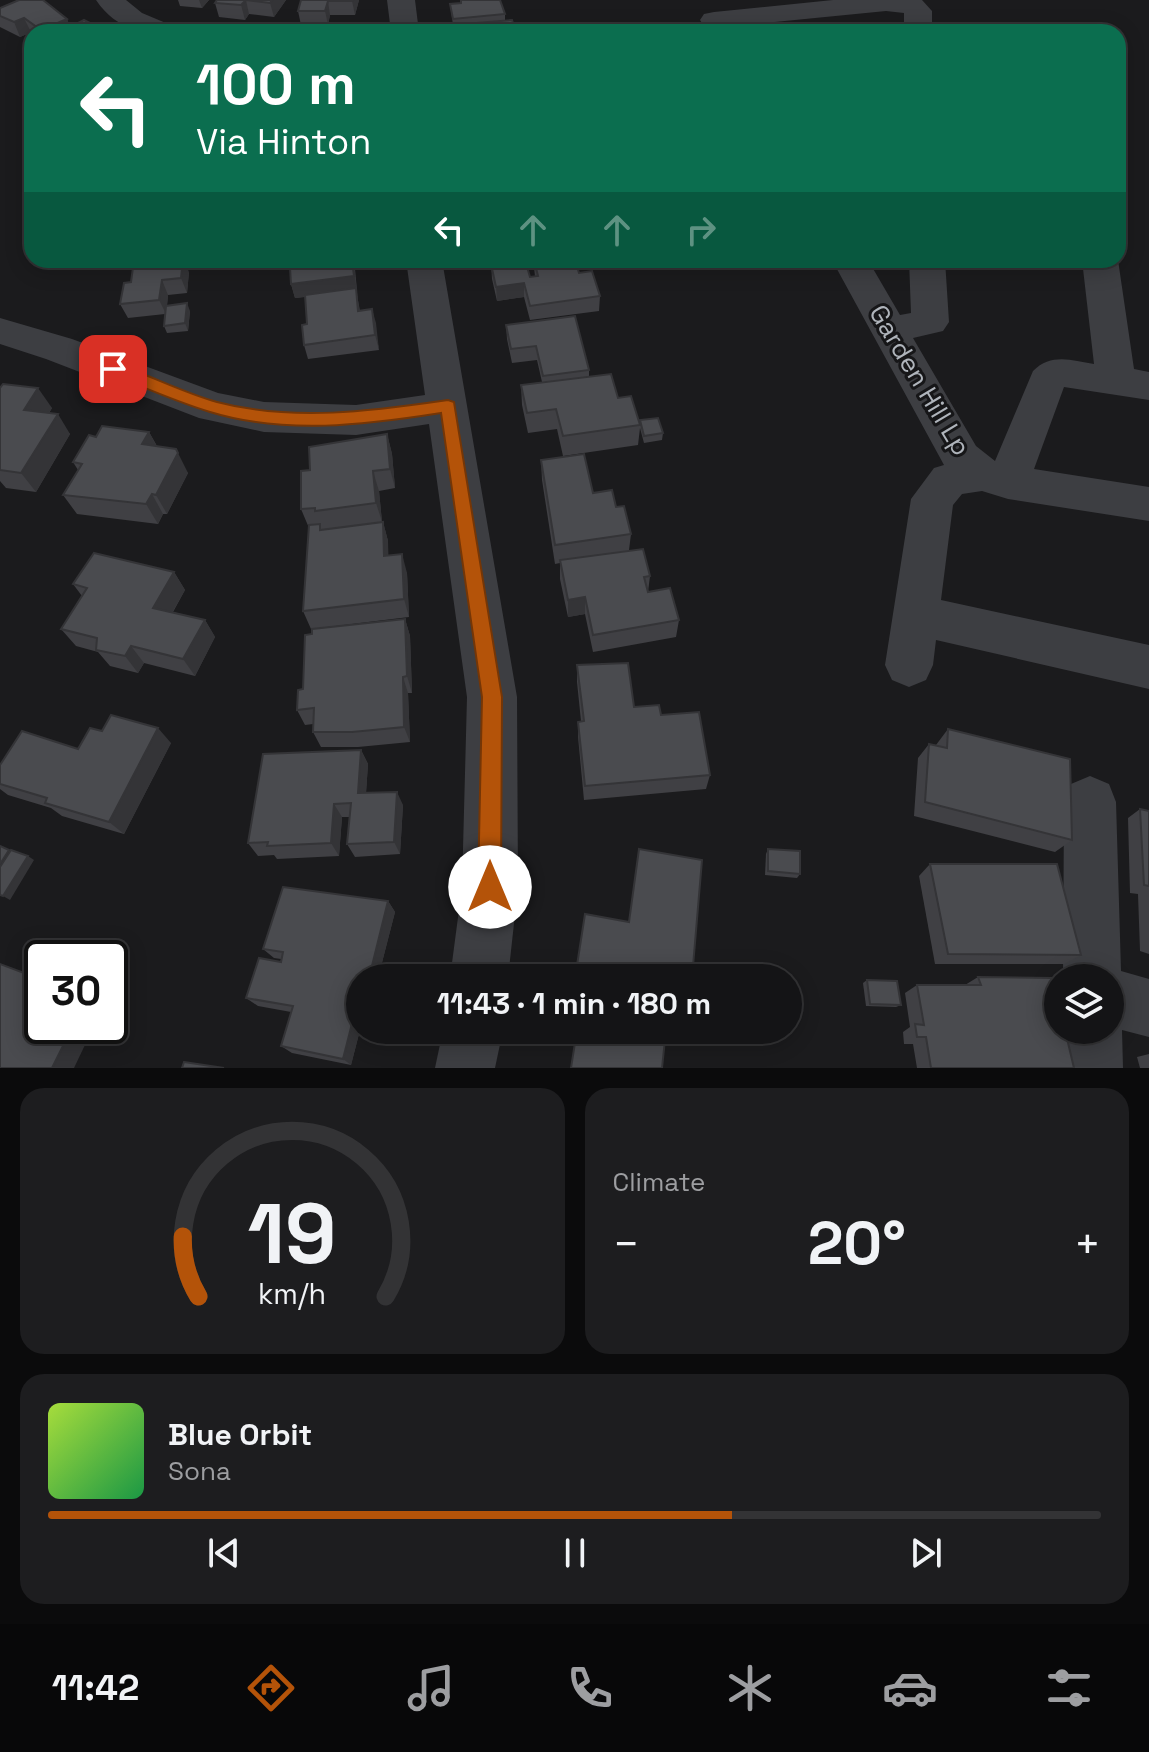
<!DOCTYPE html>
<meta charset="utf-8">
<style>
body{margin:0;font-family:"Space Grotesk",sans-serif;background:#1d1d1f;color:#f1f3f6;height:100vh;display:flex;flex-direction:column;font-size:30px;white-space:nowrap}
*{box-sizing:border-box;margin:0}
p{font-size:26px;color:#9d9ea1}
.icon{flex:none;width:44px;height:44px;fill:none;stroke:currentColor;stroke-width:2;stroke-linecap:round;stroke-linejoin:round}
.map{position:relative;height:1068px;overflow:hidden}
.side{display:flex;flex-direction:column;gap:20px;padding:20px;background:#0b0b0c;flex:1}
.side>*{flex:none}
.banner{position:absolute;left:24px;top:24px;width:1102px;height:244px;border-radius:24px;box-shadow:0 4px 20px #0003,0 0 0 2px #333335;background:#0b6e4f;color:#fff;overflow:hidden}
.tools{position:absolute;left:1044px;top:964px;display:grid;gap:16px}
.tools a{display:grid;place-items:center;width:80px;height:80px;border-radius:50%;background:#141416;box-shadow:0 4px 20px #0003,0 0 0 2px #333335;font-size:40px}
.speed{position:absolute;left:24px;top:940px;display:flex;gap:16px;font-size:40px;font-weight:700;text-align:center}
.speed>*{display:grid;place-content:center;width:104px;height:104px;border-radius:50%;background:#141416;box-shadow:0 4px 20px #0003,0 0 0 2px #333335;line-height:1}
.speed .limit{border:4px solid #111;border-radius:12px;background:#fff;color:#111}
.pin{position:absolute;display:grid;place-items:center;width:68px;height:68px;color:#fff;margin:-34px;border-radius:16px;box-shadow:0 4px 12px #0006}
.me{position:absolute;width:88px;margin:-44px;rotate:0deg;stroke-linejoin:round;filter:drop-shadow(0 0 6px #0008)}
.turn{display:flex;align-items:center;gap:28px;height:168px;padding:0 40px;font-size:36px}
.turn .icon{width:104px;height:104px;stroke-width:2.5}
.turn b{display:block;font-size:56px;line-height:68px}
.lanes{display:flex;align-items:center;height:76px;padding:0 40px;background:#0003;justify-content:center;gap:40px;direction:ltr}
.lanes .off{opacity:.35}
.big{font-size:60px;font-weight:700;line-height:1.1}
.side .tile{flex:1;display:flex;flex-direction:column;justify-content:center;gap:12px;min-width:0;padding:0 28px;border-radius:24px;background:#1d1d1f}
.side .dial{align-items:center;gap:0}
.dial svg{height:208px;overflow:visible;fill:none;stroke:#333335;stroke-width:7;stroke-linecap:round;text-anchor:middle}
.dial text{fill:#f1f3f6;stroke:none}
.song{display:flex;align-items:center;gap:24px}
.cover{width:96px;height:96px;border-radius:12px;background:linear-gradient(135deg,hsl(80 70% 55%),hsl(140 70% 35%))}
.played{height:8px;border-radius:4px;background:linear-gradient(90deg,#b45309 65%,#333335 65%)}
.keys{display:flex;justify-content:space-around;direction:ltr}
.heat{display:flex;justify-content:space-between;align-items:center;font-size:44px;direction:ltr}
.side .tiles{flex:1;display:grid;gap:20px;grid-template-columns:1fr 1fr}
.tile:last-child{grid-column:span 2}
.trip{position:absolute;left:346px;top:964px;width:456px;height:80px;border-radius:40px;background:#141416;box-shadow:0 4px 20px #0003,0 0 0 2px #333335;font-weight:700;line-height:80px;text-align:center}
.dock{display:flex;height:128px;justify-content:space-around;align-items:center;background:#080809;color:#9d9ea1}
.dock .icon{width:56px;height:56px}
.dock .selected{color:#b45309}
.dock b{font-size:36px;color:#f1f3f6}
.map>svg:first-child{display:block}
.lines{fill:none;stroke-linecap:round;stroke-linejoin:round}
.minor{fill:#3d3e42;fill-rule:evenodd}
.wall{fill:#404044}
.shaded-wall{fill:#343437}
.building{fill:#4a4b4f;stroke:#343437;stroke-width:2}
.route{fill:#b45309;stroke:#753606;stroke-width:2}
.labels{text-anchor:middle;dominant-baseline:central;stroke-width:6;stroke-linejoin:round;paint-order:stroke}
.street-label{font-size:26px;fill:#afb4bb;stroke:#161618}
</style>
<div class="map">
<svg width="1149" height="1068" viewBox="0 0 1149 1068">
<rect width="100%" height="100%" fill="#1b1b1d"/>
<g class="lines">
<!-- minor -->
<g class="minor">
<path d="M96 0H126L142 13 173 26 177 32C142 32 118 32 96 0Z"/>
<path d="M387 0H415L419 32H391Z"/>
<path d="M833 0H922L932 11V32H904V13L886 11 714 28 704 26 700 20 704 14 714 12Z"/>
<path d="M406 260H442L517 697 518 887 508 978H450L462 887 467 697 429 424 356 435 264 432 199 418 46 359 0 344V318L72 339 218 393 264 402 356 405 425 395Z"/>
<path d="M832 260H868L900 315 911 313 909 260H945L949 322 943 331 913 338 976 446 995 461 1033 371C1051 353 1071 360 1094 364L1082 260H1118L1134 369 1149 372V400L1064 387 1034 469 1149 487V521L1008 499 982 491 962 494 953 505 941 600 1149 645V689L936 640 933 665 926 680 909 687 892 680 885 665 911 499 934 468 944 465Z"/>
<path d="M1090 776 1109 784 1116 802 1121 971 1149 979V1037L1122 1030 1123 1068H1063L1062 1030H1110V978H1063L1064 802 1071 784Z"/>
<path d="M443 1030H503L495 1068H435Z"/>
</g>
</g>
<!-- wall -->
<g class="wall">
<path d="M178 0H209L202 8 180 6Z"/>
<path d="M217 0H286L274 17 249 14 245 20 219 17 215 3Z"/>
<path d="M301 0H359L355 15H330L328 25H301L298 11Z"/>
<path d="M460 0H500L505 14V20L516 32H454L450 4 460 3Z"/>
<path d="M0 8 67 19 70 27 107 32H32L20 37 0 27Z"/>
<path d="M290 260H369V267L355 269 357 290H356L360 311 372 309 379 350 308 359 304 345 307 324 305 297 295 298 291 284 293 268Z"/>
<path d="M492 260H532V266L527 267 530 277 535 276 533 260 579 273 600 296 599 311 530 320 524 297 497 301 492 279 491 264H493Z"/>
<path d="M189 272 187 293 168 295 167 306 190 311 188 331 167 333 164 326 165 314 128 318 120 304 131 282Z"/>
<path d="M506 325 589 370V377L618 398 640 425V420L663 433 662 440 644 443 640 428 638 445 563 456 557 429 528 433 522 405 521 385 542 382 537 360 512 363 507 339Z"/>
<path d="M0 388 52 408 49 413 70 434 36 492 6 488 0 481Z"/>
<path d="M149 432 157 446 188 473 167 514H163L158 524 77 514 63 495 78 470 73 462 96 437Z"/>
<path d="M387 434 392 454 395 488 379 491 382 522H383L388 541V556L407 573 409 617 311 629 303 611 309 528 301 509 310 470Z"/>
<path d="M541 460 616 507 631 534 629 550 650 576 648 592 679 620 676 637 593 652 585 614 568 617 560 579V563L555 564 542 480Z"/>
<path d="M174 572 185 590 173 612 205 620 215 637 195 676 144 663 138 673 110 666 98 652 76 646 61 629 82 596 73 584Z"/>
<path d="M405 619 410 636 412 693H408L410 742 358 747H321L313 732V724L305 725 297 710 303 689Z"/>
<path d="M577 665 634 707 661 715 710 775 706 789 584 800 578 737V722L581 721 577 682Z"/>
<path d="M948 729 1072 840 1055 852 914 816 918 758 929 744 936 745Z"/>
<path d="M102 731 171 743 124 834 62 816 51 808 8 795 0 789V765L78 749Z"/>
<path d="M361 750 368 764 366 793 403 805 400 854 355 857 347 844 350 817H342L339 856 277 859 274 855 258 856 248 843Z"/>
<path d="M1140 809 1149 811V954L1140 951 1138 894 1130 893 1128 818Z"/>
<path d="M768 849 800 874 797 878 765 875 766 854Z"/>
<path d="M930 864 1081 955 1064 964H935L919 876Z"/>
<path d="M388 901 395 912 378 978H360V1030L351 1065 292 1053 281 1046 291 1012 258 1006 246 998 281 962V959L274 958 263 949Z"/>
<path d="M978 977 1074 1068H917L913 1044H904L903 1032 910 1027 905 993 917 985H965Z"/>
<path d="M867 980 901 1005 896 1007 866 1006 863 983Z"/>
<path d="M1149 1054V1068H1140L1137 1057Z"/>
</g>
<!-- shaded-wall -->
<g class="shaded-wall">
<path d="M199 0H209L202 8Z"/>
<path d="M246 0 249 14 245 20 241 5Z"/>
<path d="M272 0H286L274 17 270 3Z"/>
<path d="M353 0H359L355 15 352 1Z"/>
<path d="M328 1 330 15 328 25 325 11Z"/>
<path d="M24 18 31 32 20 37 14 22Z"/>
<path d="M67 19 73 32H42L41 30Z"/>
<path d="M183 260H184L189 272 187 293 181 278Z"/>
<path d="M353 260 361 325 358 311 356 290 295 298 291 284Z"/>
<path d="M162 280 168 295 166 314 159 300Z"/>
<path d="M524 283V297L497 301 496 287Z"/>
<path d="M187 303 190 311 188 331 185 323Z"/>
<path d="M372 309 376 323 379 350 375 335Z"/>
<path d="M38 388 52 408 38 430 24 410Z"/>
<path d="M58 414 70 434 36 492 21 473Z"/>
<path d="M149 432 160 452 142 444Z"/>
<path d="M387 434 392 454 395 488 390 469Z"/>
<path d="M178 453 188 473 167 514 156 495Z"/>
<path d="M373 471 379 491 382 522 376 503Z"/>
<path d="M152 494 163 514 158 524 146 504Z"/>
<path d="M383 522 388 541 389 575 384 556Z"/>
<path d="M402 554 407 573 409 617 404 599Z"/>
<path d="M174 572 185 590 165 625 153 608Z"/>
<path d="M585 597V614L568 617V600Z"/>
<path d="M405 619 410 636 412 693 407 676Z"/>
<path d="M205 620 215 637 195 676 183 659Z"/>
<path d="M131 646 144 663 138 673 125 656Z"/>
<path d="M403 677 408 693 410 742 404 727Z"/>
<path d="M158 728 171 743 124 834 109 822Z"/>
<path d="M361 750 368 764 365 807 358 793Z"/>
<path d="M397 792 403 805 400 854 394 842Z"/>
<path d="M334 804 342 817 339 856 331 843Z"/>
<path d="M28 856 34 860 10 900 3 896Z"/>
<path d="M388 901 395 912 378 978H369Z"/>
<path d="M110 973 118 977 110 993Z"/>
<path d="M360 992V1030L351 1065 343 1059Z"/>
<path d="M73 1026H94L74 1068H52Z"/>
</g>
<!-- building -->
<g class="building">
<path d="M19 0H43L67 19 41 30 24 18 14 22 0 16V8Z"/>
<path d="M217 0H272L270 3 246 0 241 5 215 3Z"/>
<path d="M301 0H353L352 1H328L325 11H298Z"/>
<path d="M461 0H500L505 14 453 19 450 4 461 3Z"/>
<path d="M84 20 107 32H61Z"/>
<path d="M512 20 516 32H467L465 24Z"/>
<path d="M134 260H183L181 278 162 280 159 300 120 304 124 283 131 282Z"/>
<path d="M303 260H352L354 276 291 284 290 268 303 266Z"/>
<path d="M525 260 530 277 538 276 534 260H575L579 273 592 271 600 296 530 306 524 283 496 287 491 264Z"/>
<path d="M356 288 358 311 372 309 375 335 304 345 302 325 307 324 305 295Z"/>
<path d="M187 303 185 323 164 326 166 306Z"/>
<path d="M575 316 589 370 543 376 536 346 511 349 506 325Z"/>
<path d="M611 374 618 398 631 396 640 425 563 436 556 409 527 413 521 385Z"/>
<path d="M3 384 38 388 24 410 58 414 21 473 0 470V388Z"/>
<path d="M658 418 663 433 644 436 640 420Z"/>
<path d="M102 426 149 432 142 444 176 449 178 453 156 495 152 494 146 504 63 495 82 464 73 462 89 435 96 437Z"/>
<path d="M387 434 390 469 373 471 376 503 315 511V508L301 509V471L310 470 309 447Z"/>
<path d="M584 454 593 493 612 490 616 507 624 506 631 534 555 545 541 460Z"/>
<path d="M383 522 384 556 402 554 404 599 303 611 309 525 320 524V530Z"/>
<path d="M643 549 650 576 644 577 648 592 670 588 679 620 593 635 585 597 568 600 560 560Z"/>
<path d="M94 553 174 572 153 608 205 620 183 659 131 646 125 656 96 650 97 638 61 629 87 588 73 584Z"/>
<path d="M405 619 407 676 403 677 404 727 352 732H313L314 708 297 710 298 690 303 689 305 635 312 634V629Z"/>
<path d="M628 663 634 707 659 705 661 715 699 712 710 775 585 786 578 722 584 721 577 665Z"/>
<path d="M111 715 158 728 109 822 45 803 47 798 0 784V765L22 731 78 749 90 728 102 731Z"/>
<path d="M948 729 1070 759 1072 840 925 802 929 744 947 748Z"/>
<path d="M361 750 358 793 397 792 394 842 347 844 351 803 334 804 331 843 267 846 268 842 248 843 263 754Z"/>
<path d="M1140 809 1149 811V886L1144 885Z"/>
<path d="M0 846 9 850 0 864Z"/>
<path d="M639 849 702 860 692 978H575L585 914 629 922Z"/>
<path d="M768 849 800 851V874L768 871Z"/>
<path d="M11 850 28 856 3 896 0 895V867Z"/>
<path d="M930 864H1057L1081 955 948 954Z"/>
<path d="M283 887 388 901 369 978H360V992L343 1059 281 1046 293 1006 246 998 259 958 281 962 283 952 263 949Z"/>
<path d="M39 946 73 958H42V1026H73L52 1068H0V964L24 973Z"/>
<path d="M978 977 1052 978 1058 1003V1030H1065L1074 1068H931L926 1037H917L915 1024 924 1025 917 985H981Z"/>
<path d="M867 980 897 981 901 1005 870 1004Z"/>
<path d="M577 1030H666L662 1068H571Z"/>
<path d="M184 1062 224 1068H182Z"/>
</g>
<!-- route -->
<path class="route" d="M113 363C148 374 181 392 217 402 293 422 372 411 448 400L454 402 502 697 501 887 498 895 490 898 482 895 478 887 482 697 441 413C365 425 285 435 210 412 176 402 141 386 108 373L105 369Z"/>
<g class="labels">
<!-- street labels -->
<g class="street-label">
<text transform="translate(920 380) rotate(59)">Garden Hill Lp</text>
</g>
</g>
</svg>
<div class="tools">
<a><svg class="icon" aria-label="layers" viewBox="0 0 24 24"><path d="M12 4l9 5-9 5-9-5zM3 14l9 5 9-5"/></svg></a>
</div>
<div class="speed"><div class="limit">30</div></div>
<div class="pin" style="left:113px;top:369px;background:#d93025"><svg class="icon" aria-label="arrive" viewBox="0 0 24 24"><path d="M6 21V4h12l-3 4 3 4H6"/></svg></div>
<svg class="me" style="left:490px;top:887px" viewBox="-20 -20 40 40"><circle r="19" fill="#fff"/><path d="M0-13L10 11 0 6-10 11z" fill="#b45309"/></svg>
<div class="trip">11:43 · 1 min · 180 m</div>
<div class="banner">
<div class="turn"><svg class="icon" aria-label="left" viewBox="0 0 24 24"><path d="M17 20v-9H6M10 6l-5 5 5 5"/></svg><div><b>100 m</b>Via Hinton</div></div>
<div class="lanes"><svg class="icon" aria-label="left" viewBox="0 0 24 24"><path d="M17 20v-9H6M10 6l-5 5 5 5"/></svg><svg class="icon off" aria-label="ahead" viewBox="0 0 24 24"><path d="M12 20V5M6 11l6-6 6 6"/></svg><svg class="icon off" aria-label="ahead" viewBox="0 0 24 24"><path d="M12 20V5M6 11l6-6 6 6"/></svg><svg class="icon off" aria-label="right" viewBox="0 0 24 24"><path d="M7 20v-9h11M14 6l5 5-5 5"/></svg></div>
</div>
</div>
<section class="side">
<div class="tiles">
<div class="tile dial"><svg viewBox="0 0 100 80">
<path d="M14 69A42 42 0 1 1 86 69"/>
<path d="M14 69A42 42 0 0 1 8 46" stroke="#b45309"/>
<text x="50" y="56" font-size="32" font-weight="700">19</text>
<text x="50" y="72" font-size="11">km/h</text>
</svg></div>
<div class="tile"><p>Climate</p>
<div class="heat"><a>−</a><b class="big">20°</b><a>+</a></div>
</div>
<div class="tile">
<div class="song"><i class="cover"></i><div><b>Blue Orbit</b><p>Sona</p></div></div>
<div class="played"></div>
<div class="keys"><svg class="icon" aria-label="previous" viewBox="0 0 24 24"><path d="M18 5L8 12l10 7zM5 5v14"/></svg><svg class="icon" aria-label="pause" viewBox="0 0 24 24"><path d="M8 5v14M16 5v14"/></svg><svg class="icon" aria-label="next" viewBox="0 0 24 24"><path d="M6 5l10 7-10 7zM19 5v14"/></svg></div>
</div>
</div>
</section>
<nav class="dock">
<b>11:42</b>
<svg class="icon selected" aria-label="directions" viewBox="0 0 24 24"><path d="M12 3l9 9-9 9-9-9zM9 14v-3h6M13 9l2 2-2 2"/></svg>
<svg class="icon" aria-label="music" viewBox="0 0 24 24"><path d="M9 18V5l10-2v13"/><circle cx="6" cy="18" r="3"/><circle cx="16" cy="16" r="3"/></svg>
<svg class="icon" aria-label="phone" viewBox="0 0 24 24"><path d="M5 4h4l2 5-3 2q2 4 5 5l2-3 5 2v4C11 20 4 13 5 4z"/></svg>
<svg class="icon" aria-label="climate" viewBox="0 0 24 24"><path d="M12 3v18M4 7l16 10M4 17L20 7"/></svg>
<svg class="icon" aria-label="car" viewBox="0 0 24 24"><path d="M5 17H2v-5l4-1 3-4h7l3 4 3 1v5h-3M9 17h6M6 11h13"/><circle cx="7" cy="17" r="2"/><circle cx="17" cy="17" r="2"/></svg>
<svg class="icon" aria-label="filters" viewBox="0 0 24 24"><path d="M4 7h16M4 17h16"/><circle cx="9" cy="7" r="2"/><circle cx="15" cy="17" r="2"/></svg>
</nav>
